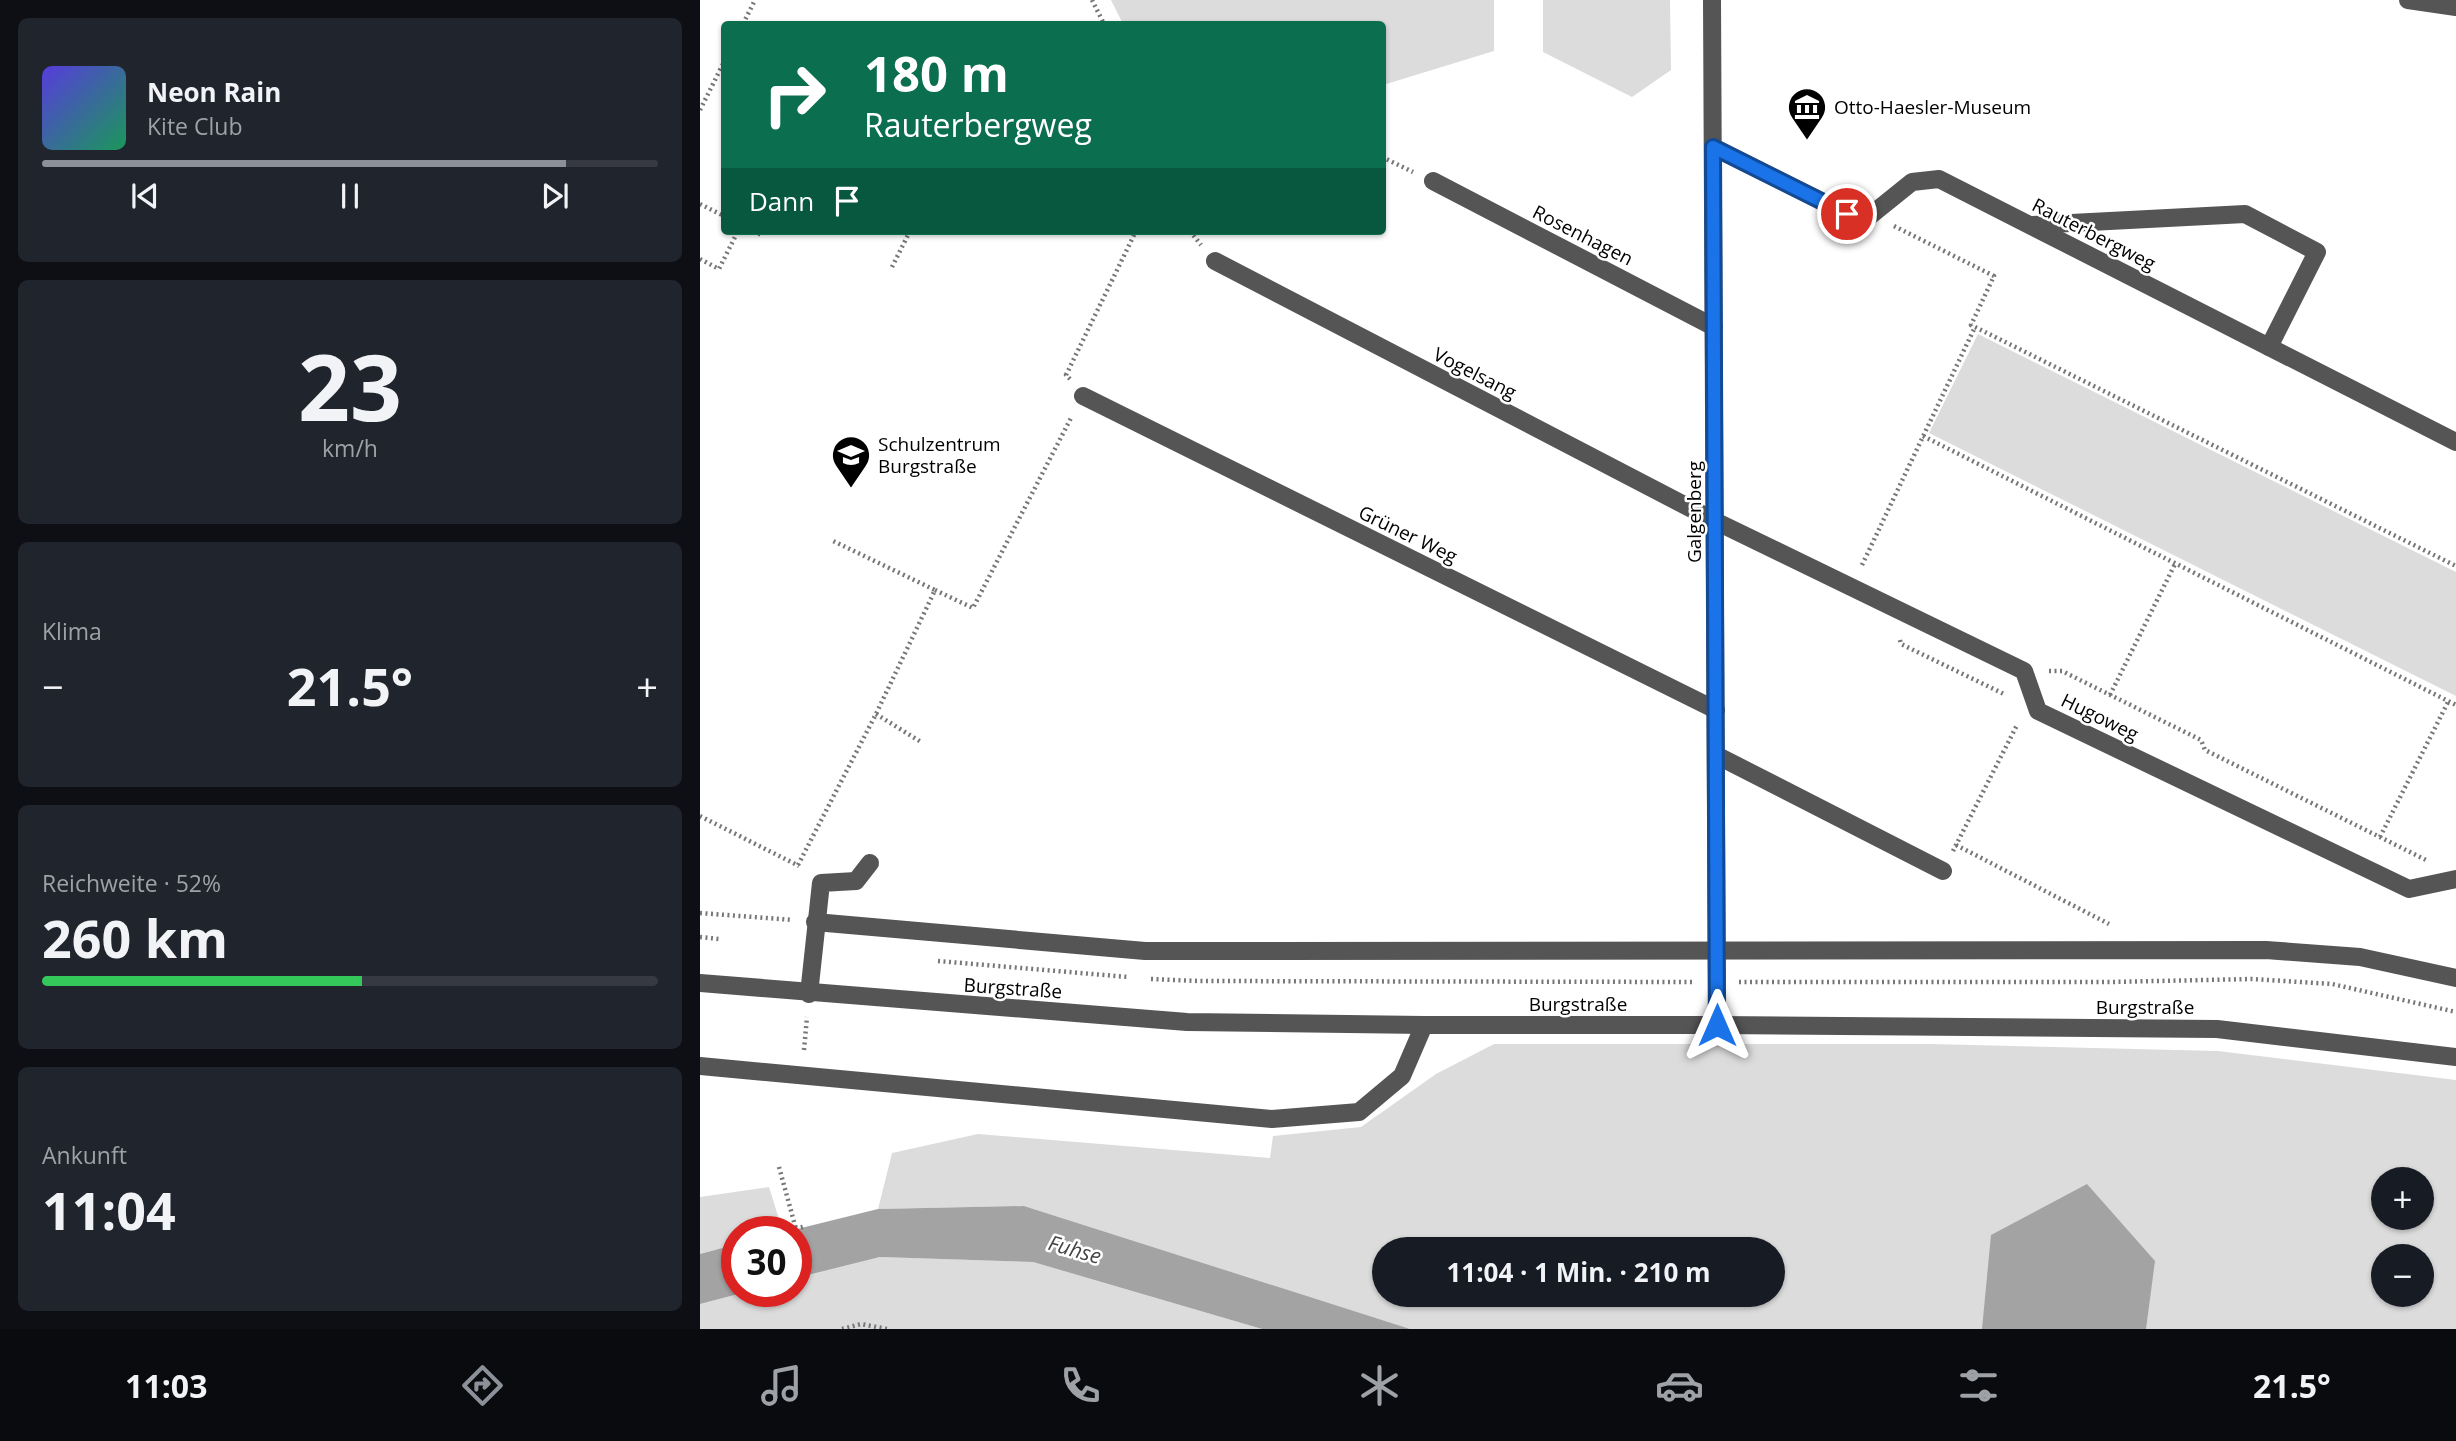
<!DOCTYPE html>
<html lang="de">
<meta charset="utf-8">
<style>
body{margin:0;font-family:"Open Sans",sans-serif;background:#20242c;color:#f1f3f6;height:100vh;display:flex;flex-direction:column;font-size:26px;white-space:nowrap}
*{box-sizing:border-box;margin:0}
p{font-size:23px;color:#9ea1a6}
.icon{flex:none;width:38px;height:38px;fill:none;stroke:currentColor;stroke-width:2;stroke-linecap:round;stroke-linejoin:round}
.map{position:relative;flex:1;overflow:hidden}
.drawer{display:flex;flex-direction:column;gap:18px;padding:18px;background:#0d0f14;width:700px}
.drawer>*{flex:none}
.top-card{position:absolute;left:21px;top:21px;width:665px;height:214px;border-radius:7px;box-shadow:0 2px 5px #0004;background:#0b6e4f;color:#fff;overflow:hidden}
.fabs{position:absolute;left:1671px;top:1167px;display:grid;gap:14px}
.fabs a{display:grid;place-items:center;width:63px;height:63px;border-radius:50%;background:#171b24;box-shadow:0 2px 5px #0004;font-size:35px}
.speed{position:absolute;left:21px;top:1216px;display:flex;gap:14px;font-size:35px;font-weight:700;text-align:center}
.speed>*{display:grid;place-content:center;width:91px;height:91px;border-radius:50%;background:#171b24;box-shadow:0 2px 5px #0004;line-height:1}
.speed .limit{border:10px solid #d22;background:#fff;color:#111}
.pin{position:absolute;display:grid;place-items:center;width:60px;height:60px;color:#fff;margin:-30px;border:4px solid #fff;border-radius:50%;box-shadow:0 2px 7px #0007}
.me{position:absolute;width:77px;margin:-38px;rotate:0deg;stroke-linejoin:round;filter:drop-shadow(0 0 5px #0008)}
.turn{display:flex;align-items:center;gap:24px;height:147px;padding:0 28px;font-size:32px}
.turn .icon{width:91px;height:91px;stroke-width:2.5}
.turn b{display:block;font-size:49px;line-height:60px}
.then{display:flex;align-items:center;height:66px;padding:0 28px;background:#0003;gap:14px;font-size:26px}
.big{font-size:52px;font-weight:700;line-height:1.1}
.drawer .tile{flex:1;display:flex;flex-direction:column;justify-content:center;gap:10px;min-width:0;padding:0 24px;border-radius:10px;background:#20242c}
.drawer .dial{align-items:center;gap:0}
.dial b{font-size:91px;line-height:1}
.song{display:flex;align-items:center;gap:21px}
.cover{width:84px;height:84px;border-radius:10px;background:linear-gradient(135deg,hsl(250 70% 55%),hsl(150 70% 35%))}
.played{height:7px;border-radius:4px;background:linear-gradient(90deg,#8c9099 85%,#363941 85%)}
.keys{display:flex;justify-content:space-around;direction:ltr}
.heat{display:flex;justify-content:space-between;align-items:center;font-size:38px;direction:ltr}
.charge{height:10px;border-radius:5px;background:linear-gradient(90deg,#34c759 52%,#363941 0)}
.trip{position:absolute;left:672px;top:1237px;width:413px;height:70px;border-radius:35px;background:#171b24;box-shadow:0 2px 5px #0004;font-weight:700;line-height:70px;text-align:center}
.tabs{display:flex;height:112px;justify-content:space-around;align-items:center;background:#090b0e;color:#9ea1a6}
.tabs .icon{width:49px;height:49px}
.tabs .current{color:#8c9099}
.tabs b{font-size:32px;color:#f1f3f6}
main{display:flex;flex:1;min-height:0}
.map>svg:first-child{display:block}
.green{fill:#dcdcdc;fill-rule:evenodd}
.water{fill:#a3a3a3}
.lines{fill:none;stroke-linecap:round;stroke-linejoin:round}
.path{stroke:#777;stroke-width:4.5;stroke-dasharray:2 3.5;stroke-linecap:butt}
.minor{stroke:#555;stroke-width:18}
.route-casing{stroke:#114b97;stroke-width:18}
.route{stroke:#1a73e8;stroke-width:12}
.labels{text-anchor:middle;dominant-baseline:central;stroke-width:5;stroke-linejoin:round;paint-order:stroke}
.poi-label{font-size:19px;fill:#000;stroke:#fff;text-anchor:start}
.street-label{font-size:19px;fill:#000;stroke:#fff}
.water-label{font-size:21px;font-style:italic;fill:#444;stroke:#fff}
</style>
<main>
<section class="drawer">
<div class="tile">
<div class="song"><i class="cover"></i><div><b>Neon Rain</b><p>Kite Club</p></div></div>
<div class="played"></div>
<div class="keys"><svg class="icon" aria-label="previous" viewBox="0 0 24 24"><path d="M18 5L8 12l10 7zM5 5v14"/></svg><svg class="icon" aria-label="pause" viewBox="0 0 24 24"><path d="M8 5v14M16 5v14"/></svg><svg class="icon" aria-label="next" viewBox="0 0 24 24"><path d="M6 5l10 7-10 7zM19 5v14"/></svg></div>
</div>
<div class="tile dial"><b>23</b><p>km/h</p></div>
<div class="tile"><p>Klima</p>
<div class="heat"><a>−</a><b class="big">21.5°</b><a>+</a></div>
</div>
<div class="tile"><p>Reichweite · 52%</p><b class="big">260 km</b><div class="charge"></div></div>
<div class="tile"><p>Ankunft</p><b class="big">11:04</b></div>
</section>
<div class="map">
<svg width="1756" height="1329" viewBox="0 0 1756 1329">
<rect width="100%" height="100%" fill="#fff"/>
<!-- green -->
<g class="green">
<path d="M411 0H794V51L683 85 682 24H423Z"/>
<path d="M843 0H970L971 70 932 97 843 52Z"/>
<path d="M1278 334 1756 572V696L1229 433Z"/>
<path d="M794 1044H1230L1518 1051 1756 1080V1329H710L324 1206 178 1209 192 1153 278 1134 570 1158 573 1136 661 1127 736 1074ZM1684 1180H1722V1218H1684ZM684 1250H1073V1295H684ZM1684 1256H1722V1295H1684Z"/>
<path d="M69 1187 83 1232H37V1244L0 1254V1197Z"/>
<path d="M180 1257 333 1262 562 1329H0V1304L46 1292H96V1278Z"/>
</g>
<!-- water -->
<g class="water">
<path d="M1387 1184 1455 1261 1446 1329H1282L1291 1235Z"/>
<path d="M324 1206 704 1327 710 1329H562L333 1262 180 1257 96 1278V1232H85L178 1209Z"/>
<path d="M37 1244V1292H46L0 1304V1254Z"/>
</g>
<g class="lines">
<!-- path -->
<g class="path">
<path d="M392 0 404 24"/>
<path d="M43 24 55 0"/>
<path d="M0 110 24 62"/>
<path d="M682 157 713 172"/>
<path d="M0 204 24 216"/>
<path d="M1194 226 1294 276 1271 325 1756 566"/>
<path d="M54 231 63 236"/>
<path d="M490 231 501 245"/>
<path d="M0 259 19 269 38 231"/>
<path d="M192 267 210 231"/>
<path d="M370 379 366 375 436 231"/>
<path d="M1223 436 1756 705"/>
<path d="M1162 565 1275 327"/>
<path d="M235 590 273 608 372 416"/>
<path d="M1200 640 1201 644 1306 695"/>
<path d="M1349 671H1362L1501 740 1505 750 1726 860"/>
<path d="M1410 695 1475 564"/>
<path d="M176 714 221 742"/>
<path d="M0 816 99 866"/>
<path d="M1680 837 1748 702"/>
<path d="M1256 845 1409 924"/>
<path d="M1253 851 1317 725"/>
<path d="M98 865 176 714 235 590 133 541"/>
<path d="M0 913 93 920"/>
<path d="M0 937 19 939"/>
<path d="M238 961 428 977"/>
<path d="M451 979 499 981 992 982"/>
<path d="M1039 982H1410L1552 979 1632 984 1756 1012"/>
<path d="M104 1050 107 1017"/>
<path d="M79 1167 96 1229"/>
<path d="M85 1232 106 1226"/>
<path d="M142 1329 161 1324 187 1329"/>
</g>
<!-- minor -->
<g class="minor">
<path d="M1012 0 1017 1025"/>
<path d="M1708 0 1756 7"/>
<path d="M1013 147 1147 214 1171 215 1212 182 1239 179 1756 442"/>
<path d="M733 181 1014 327"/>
<path d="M1332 225 1545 214 1617 252 1569 347"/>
<path d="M515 261 1015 521 1324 671 1338 711 1709 889 1756 879"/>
<path d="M383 396 1016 710"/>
<path d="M1016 755 1243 871"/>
<path d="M115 922 445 951 1566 950 1660 957 1756 978"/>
<path d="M0 983 487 1022 724 1025H1017L1517 1029 1756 1057"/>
<path d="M109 994 121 883 156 881 170 863"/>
<path d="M0 1066 572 1119 659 1112 702 1076 724 1025"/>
</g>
</g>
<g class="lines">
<!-- route casing -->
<g class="route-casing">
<path id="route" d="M1017 1025 1013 147 1147 214"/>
</g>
<!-- route -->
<use href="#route" class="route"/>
</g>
<!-- icons -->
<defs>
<g id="museum-pin" transform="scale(2.0125)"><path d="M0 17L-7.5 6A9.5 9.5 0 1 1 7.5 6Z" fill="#000" stroke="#fff"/><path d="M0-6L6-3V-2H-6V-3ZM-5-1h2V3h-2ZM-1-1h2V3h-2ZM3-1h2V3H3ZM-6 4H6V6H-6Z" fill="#fff"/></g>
<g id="school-pin" transform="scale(2.0125)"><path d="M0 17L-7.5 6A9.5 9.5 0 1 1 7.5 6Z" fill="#000" stroke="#fff"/><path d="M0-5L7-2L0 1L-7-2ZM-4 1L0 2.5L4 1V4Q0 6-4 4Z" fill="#fff"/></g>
</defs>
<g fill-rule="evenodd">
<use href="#museum-pin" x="1107" y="107"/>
<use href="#school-pin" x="151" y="455"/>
</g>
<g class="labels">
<!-- poi labels -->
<g class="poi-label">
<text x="1134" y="107">Otto-Haesler-Museum</text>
<text x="178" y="444">Schulzentrum<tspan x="178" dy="22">Burgstraße</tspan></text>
</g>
<!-- street labels -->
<g class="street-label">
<text transform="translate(1394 234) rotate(27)">Rauterbergweg</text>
<text transform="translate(883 235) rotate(27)">Rosenhagen</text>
<text transform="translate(775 373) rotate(27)">Vogelsang</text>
<text transform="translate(994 512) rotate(-90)">Galgenberg</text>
<text transform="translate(708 534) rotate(26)">Grüner Weg</text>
<text transform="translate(1400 717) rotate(26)">Hugoweg</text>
<text transform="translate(313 988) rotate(4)">Burgstraße</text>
<text x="878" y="1004">Burgstraße</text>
<text x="1445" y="1007">Burgstraße</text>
</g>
<!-- water labels -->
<g class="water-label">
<text transform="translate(375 1249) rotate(16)">Fuhse</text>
</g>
</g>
</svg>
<div class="fabs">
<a>+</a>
<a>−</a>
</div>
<div class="speed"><div class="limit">30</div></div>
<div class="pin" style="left:1147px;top:214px;background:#d93025"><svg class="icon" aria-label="arrive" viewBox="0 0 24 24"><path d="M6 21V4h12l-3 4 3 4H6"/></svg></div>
<svg class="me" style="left:1017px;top:1025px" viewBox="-20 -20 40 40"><path d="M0-17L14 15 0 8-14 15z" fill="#1a73e8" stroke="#fff" stroke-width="4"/></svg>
<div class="trip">11:04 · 1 Min. · 210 m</div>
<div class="top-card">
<div class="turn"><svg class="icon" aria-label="right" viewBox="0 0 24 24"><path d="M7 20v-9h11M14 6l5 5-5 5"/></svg><div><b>180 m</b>Rauterbergweg</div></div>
<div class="then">Dann<svg class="icon" aria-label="arrive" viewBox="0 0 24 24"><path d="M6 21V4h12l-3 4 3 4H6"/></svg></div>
</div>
</div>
</main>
<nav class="tabs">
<b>11:03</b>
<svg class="icon current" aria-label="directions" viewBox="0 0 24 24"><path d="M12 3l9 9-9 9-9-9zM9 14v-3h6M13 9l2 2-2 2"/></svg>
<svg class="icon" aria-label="music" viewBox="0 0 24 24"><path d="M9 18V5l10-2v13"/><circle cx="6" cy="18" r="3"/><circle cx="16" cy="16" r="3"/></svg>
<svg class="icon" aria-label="phone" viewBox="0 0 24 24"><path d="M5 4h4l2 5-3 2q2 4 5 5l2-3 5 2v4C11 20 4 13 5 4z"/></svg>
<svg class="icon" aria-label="climate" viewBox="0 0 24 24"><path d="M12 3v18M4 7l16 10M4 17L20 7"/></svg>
<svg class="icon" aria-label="car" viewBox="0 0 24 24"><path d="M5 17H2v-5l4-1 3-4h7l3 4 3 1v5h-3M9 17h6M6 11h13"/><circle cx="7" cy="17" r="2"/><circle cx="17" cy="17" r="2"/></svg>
<svg class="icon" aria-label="filters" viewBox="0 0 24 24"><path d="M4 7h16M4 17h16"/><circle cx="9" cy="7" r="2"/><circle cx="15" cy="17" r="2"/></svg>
<b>21.5°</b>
</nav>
